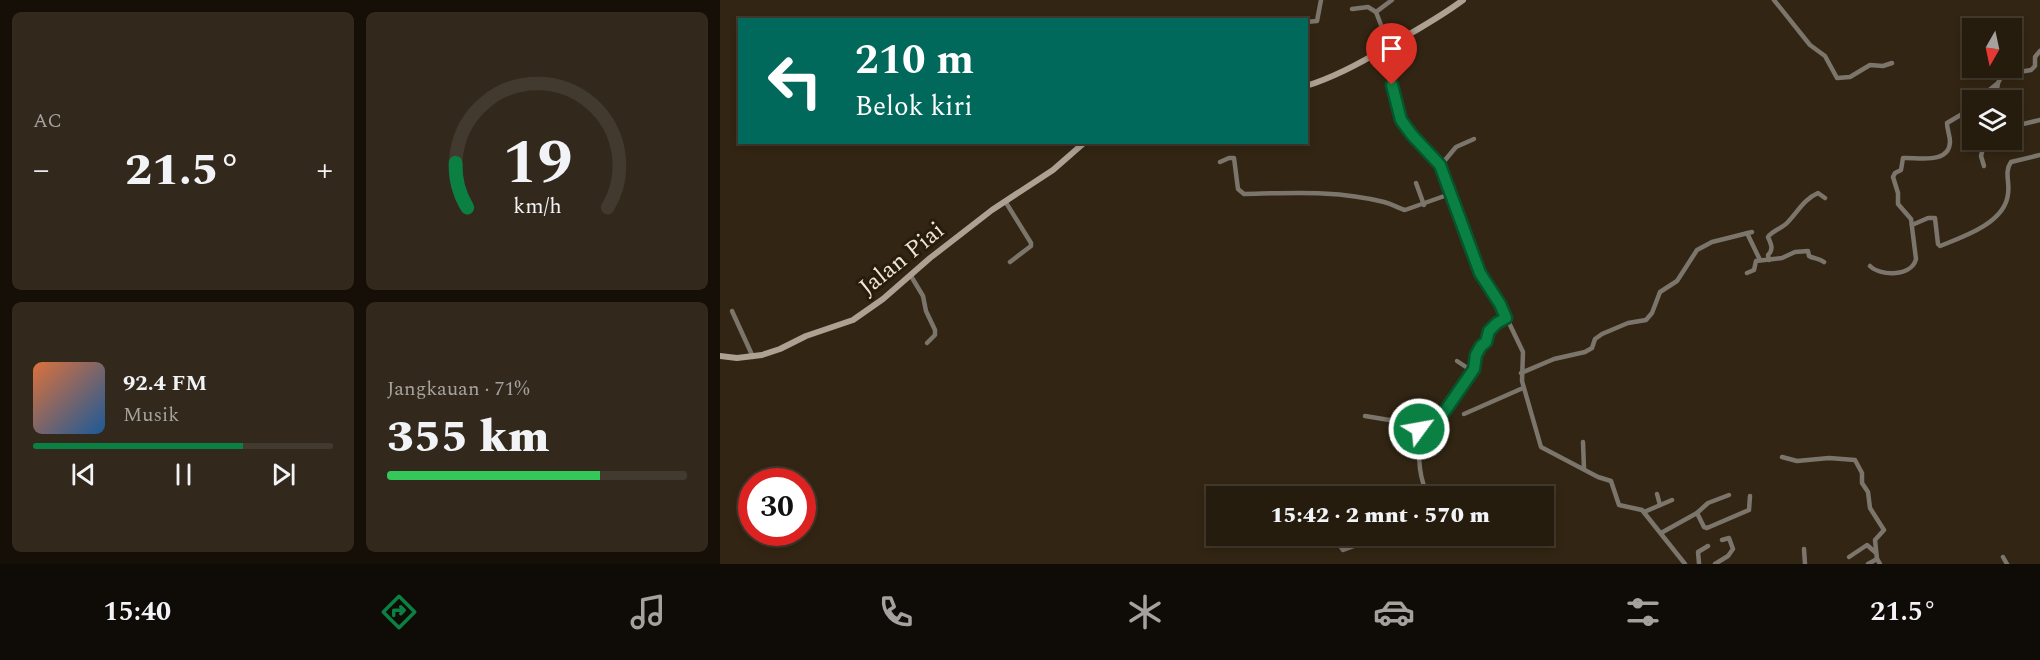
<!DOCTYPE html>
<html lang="id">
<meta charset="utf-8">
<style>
body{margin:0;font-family:Spectral,serif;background:#32291c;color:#f1f3f6;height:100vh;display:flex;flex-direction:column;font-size:22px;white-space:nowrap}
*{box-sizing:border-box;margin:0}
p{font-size:20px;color:#a4a19e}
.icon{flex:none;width:33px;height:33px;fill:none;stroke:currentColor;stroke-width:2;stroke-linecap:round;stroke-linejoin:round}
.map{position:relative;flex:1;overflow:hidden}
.drawer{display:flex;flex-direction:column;gap:12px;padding:12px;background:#150f08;width:720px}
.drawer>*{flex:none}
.guide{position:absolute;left:18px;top:18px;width:570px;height:126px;border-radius:0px;box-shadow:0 3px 9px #0003,0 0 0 2px #423a2e;background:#00695c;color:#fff;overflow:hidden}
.needle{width:39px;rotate:189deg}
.fabs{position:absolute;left:1242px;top:18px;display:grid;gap:12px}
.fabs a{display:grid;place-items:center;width:60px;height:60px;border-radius:0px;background:#261c0e;box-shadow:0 3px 9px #0003,0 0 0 2px #423a2e;font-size:30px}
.speed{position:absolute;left:18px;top:468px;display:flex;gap:12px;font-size:30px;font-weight:700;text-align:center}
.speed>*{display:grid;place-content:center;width:78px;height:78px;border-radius:50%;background:#261c0e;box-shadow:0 3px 9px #0003,0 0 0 2px #423a2e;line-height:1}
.speed .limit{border:9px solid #d22;background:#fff;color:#111}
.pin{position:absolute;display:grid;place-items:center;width:51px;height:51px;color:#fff;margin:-62px -26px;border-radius:50% 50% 50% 0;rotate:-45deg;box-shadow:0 0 6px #0007}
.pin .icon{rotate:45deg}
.me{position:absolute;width:66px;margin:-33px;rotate:58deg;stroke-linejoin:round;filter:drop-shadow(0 0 4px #0008)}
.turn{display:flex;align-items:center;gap:21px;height:126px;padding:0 18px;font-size:27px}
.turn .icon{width:78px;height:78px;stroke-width:2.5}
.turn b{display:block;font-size:42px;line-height:51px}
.big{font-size:45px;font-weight:800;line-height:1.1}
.drawer .card{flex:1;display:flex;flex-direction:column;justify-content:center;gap:9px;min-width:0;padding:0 21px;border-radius:9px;background:#32291c}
.drawer .dial{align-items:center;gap:0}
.dial svg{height:156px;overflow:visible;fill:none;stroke:#423a2e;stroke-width:7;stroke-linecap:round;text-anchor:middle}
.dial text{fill:#f1f3f6;stroke:none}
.song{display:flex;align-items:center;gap:18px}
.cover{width:72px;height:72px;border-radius:9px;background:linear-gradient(135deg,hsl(20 70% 55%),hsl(210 70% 35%))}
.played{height:6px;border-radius:3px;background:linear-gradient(90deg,#0b8043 70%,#423a2e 70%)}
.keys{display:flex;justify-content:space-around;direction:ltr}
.heat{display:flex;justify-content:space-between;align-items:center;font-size:33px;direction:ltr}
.charge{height:9px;border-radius:4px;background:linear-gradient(90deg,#34c759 71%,#423a2e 0)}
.drawer .tiles{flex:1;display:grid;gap:12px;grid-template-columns:repeat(2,1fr)}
.trip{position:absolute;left:486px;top:486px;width:348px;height:60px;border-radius:0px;background:#261c0e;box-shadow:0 3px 9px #0003,0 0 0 2px #423a2e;font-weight:800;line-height:60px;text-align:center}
.tabs{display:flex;height:96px;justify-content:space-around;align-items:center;background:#0f0b06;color:#a4a19e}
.tabs .icon{width:42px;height:42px}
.tabs .selected{color:#0b8043}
.tabs b{font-size:27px;color:#f1f3f6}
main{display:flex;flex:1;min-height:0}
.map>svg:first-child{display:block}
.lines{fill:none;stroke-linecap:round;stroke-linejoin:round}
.street{stroke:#7c756c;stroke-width:4.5}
.secondary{stroke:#aca193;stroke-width:6}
.route-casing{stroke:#07532c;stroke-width:15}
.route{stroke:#0b8043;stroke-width:10}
.labels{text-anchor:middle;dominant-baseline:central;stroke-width:6;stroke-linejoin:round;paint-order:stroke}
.street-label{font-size:24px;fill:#ede5d9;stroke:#281c0a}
</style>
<main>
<section class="drawer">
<div class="tiles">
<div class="card"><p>AC</p>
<div class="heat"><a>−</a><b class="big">21.5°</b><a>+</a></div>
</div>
<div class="card dial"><svg viewBox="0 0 100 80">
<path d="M14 69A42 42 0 1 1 86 69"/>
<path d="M14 69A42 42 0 0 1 8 46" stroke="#0b8043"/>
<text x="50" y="56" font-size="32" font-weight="700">19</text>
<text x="50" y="72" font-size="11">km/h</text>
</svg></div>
<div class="card">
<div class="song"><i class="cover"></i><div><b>92.4 FM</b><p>Musik</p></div></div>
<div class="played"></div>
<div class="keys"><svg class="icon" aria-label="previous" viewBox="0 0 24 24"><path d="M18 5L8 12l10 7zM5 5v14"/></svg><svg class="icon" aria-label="pause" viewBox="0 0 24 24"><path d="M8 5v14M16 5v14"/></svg><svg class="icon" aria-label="next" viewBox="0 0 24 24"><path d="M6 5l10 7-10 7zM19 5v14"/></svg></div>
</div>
<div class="card"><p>Jangkauan · 71%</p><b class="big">355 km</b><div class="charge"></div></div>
</div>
</section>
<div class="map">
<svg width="1320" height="564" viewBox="0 0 1320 564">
<rect width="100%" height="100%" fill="#322513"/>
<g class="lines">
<!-- street -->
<g class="street">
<path d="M1054 0 1090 45 1105 56 1117 78 1130 77 1150 65 1163 66 1172 63"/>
<path d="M632 9 648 7 656 12 672 0"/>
<path d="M656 12 669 46"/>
<path d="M586 22 597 21 601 0"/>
<path d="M664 49 681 120 692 135 721 165 760 273 780 304 803 352 802 381 821 447 878 477 891 481 899 505 922 510 965 564"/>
<path d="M1291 68 1299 72 1311 70 1315 66V57L1320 51"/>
<path d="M1257 100 1278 83 1286 68"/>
<path d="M1275 100 1278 83"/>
<path d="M1303 124 1320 120"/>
<path d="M500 162 509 158H514L518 189 524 194C572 193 617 190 664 202 672 204 678 208 685 210L730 194"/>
<path d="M721 165 736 147 754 139"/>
<path d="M1264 166 1261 156 1265 140"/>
<path d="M696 183 704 205"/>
<path d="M285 201 311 243V246L290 262"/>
<path d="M1192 225 1208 218H1215L1218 244 1220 246C1243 237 1285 223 1288 194 1290 182 1284 172 1291 162L1320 155"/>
<path d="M1027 233 1040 260"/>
<path d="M1049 260 1048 255C1054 249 1051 244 1048 237 1053 230 1061 229 1067 223 1077 213 1084 199 1098 193L1105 198"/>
<path d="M1150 266C1161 277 1192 276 1196 259L1191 219 1178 204V193L1173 177 1175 173 1181 170 1183 158C1197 157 1229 165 1230 142 1230 135 1227 130 1227 123L1244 113 1252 105"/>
<path d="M1027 273 1034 270 1036 261 1062 258 1075 252 1088 251 1089 256C1094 259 1099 258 1104 262"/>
<path d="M191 276 203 296 206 311 215 330V335L207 343"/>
<path d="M12 311 33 357"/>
<path d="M737 361 752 371"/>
<path d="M801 373 834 359 865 352 872 348 875 339 882 334 908 323 926 320 932 313 940 292 957 281 977 250 992 242 1032 232"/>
<path d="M744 414 803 388"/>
<path d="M645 416 700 425 714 426 755 369 756 355 761 346 766 342 769 331 777 323 786 318"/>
<path d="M700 425C698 447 697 478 709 496"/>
<path d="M684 441H699"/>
<path d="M863 442 864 469"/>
<path d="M1062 457 1077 461 1109 458 1135 460 1142 473V483L1148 492 1150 508 1164 530 1155 540 1157 559"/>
<path d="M937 494 940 505"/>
<path d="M924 512 952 500"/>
<path d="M977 513 984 527 987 528 1029 510 1030 496"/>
<path d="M941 533 977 513 988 503 1009 495"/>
<path d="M613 536 623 550 634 546 652 536"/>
<path d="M1084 549 1085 564"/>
<path d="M1129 557 1147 545 1155 552"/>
<path d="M1283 557 1287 564"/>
<path d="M979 563 978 552 988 546"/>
<path d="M995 564 1008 556 1013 549 1009 538 1002 540"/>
<path d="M1148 564 1157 559 1160 564"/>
</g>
<!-- secondary -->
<g class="secondary">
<path d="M586 86C615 77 641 63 667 47 693 32 719 18 743 0"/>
<path d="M0 356 17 358 42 355 60 349 86 336 133 320 163 299 210 258 272 210 333 170 365 142"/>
</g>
</g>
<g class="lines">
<!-- route casing -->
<g class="route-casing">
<path id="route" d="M672 85 681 120 692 135 720 165 760 273 780 304 786 318 777 323 769 331 766 342 761 346 756 355 754 369 716 424 711 426 700 425 699 429"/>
</g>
<!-- route -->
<use href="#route" class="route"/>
</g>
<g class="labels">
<!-- street labels -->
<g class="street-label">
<text transform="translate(182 259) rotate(-39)">Jalan Piai</text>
</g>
</g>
</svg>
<div class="fabs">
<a><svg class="needle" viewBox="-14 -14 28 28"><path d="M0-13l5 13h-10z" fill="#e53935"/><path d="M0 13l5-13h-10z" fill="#a4a19e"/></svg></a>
<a><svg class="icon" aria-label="layers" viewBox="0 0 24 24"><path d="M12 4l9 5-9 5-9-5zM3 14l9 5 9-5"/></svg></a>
</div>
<div class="speed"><div class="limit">30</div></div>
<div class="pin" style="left:672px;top:85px;background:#d93025"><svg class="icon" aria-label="arrive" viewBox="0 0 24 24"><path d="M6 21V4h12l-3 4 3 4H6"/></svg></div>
<svg class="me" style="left:699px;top:429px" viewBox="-20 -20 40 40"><circle r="17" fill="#0b8043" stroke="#fff" stroke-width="3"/><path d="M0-11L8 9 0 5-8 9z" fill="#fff"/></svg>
<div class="trip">15:42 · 2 mnt · 570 m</div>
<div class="guide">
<div class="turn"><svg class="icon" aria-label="left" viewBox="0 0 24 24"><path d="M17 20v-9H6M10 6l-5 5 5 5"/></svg><div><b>210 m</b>Belok kiri</div></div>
</div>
</div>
</main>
<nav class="tabs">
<b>15:40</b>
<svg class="icon selected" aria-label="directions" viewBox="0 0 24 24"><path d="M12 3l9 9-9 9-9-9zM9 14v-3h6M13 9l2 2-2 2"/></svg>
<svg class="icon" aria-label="music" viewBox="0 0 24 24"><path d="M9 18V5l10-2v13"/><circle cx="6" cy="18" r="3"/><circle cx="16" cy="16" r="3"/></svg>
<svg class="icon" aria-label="phone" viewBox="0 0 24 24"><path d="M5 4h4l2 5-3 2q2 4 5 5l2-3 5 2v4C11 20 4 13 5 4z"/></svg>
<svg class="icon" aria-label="climate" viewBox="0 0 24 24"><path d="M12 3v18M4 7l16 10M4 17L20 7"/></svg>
<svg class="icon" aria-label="car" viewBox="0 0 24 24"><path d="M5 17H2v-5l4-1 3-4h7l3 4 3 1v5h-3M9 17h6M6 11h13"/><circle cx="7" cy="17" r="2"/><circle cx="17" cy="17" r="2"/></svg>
<svg class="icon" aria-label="filters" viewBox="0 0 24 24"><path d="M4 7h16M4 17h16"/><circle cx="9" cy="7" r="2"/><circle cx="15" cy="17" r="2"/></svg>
<b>21.5°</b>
</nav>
